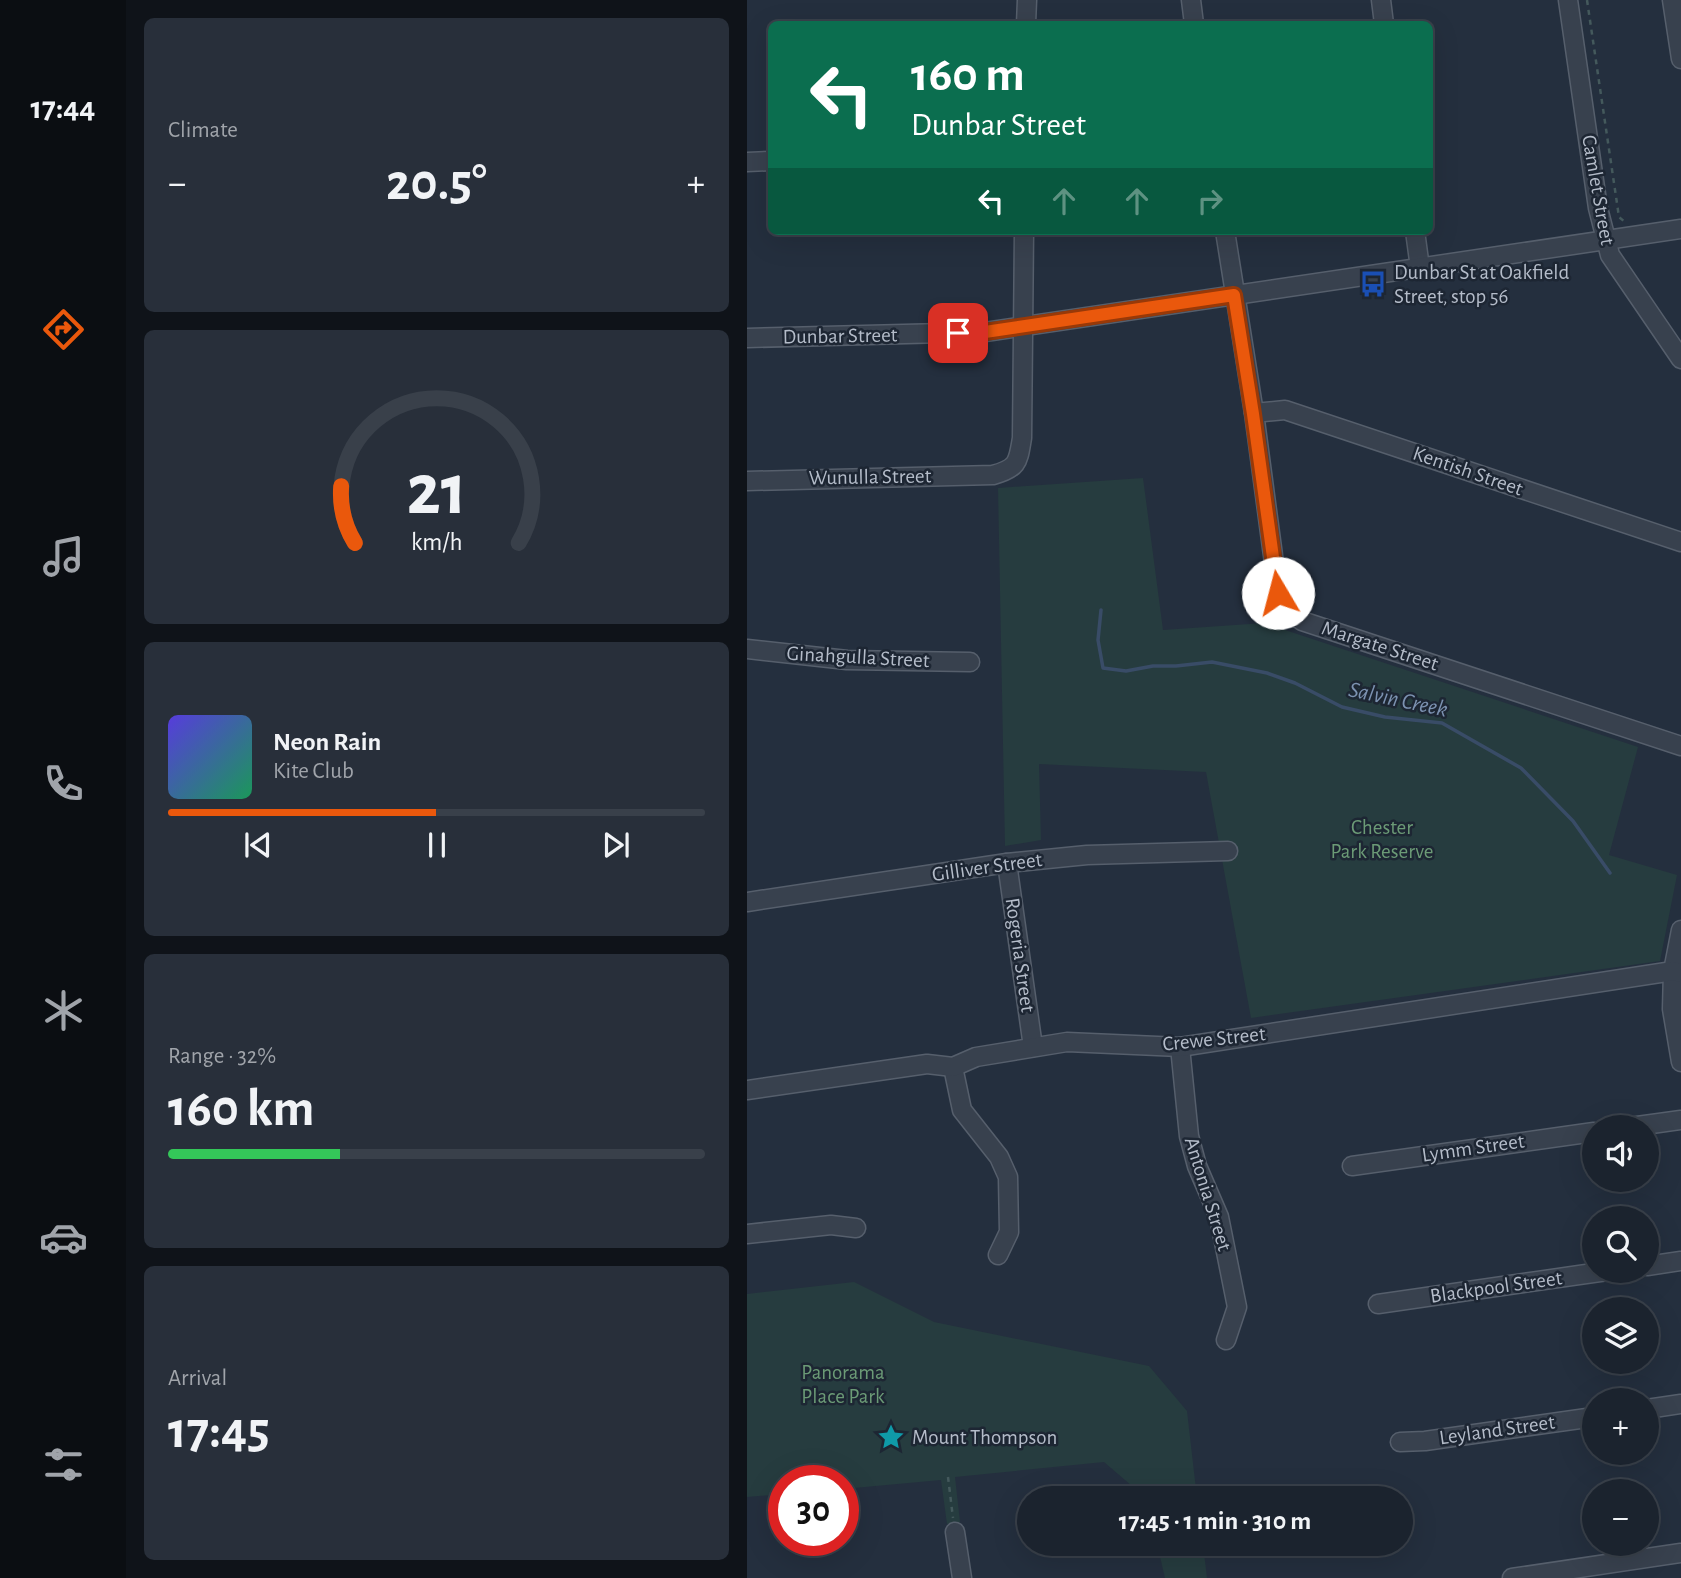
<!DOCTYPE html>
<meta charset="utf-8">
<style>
body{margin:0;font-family:"Alegreya Sans",sans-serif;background:#282f3a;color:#f1f3f6;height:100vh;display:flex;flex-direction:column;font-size:26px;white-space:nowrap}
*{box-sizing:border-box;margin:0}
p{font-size:23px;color:#a0a4aa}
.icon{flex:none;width:38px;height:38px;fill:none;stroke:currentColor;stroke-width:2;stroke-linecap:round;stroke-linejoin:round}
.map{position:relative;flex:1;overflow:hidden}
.drawer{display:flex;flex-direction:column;gap:18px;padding:18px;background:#0f1319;width:621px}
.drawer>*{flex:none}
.hud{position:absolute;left:21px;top:21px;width:665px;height:214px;border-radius:10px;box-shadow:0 7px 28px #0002,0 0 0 2px #39404a;background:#0b6e4f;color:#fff;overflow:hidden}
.tools{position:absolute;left:835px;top:1115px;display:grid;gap:14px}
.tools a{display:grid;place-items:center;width:77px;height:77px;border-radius:50%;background:#1b232e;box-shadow:0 7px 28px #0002,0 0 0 2px #39404a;font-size:35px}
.speed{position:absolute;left:21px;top:1465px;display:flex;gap:14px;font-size:35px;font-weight:700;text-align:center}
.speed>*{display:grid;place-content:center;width:91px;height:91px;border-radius:50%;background:#1b232e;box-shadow:0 7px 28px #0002,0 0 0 2px #39404a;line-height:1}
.speed .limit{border:10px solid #d22;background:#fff;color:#111}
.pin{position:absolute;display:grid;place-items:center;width:60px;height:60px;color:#fff;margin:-30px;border-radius:14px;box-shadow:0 4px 10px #0006}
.me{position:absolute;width:77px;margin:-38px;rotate:352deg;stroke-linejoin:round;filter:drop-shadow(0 0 5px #0008)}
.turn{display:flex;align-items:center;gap:24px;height:147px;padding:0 28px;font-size:32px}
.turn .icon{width:91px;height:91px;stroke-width:2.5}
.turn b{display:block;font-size:49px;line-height:60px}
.lanes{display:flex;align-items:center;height:66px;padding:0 28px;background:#0003;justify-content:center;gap:35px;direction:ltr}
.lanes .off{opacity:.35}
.big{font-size:52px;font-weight:700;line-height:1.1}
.drawer .tile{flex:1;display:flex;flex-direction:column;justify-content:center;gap:10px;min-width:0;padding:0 24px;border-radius:10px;background:#282f3a}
.drawer .dial{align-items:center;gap:0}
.dial svg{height:182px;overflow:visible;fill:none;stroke:#39404a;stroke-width:7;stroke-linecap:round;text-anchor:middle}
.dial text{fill:#f1f3f6;stroke:none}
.song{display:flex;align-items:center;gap:21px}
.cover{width:84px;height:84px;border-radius:10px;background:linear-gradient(135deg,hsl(250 70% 55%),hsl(150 70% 35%))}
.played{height:7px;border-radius:4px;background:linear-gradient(90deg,#ea580c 50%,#39404a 50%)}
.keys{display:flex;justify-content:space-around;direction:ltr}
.heat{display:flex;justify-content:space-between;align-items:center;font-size:38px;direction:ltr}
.charge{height:10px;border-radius:5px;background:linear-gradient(90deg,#34c759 32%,#39404a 0)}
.trip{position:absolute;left:270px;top:1486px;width:396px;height:70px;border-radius:35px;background:#1b232e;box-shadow:0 7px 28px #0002,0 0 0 2px #39404a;font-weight:700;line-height:70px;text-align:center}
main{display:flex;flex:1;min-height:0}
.tab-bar{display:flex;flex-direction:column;width:126px;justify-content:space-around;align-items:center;background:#0b0e12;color:#a0a4aa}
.tab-bar .icon{width:49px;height:49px}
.tab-bar .on{color:#ea580c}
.tab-bar b{font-size:32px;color:#f1f3f6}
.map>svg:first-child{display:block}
.green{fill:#263c3f}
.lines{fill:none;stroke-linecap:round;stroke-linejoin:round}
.stream{stroke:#394c67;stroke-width:3.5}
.minor-casing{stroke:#565f6c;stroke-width:21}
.path{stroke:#44595c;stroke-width:2.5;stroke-dasharray:5 5;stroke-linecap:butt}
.minor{stroke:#38414e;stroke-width:18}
.route-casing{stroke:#983908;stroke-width:18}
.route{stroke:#ea580c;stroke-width:12}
.labels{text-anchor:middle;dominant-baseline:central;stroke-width:5;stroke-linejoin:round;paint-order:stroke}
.street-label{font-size:21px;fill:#b4bcc9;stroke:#1d2633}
.poi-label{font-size:21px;fill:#b4bcc9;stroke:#1d2633;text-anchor:start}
.park-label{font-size:21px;fill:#6b9a76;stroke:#1d2633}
.water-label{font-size:23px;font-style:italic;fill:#7c92b1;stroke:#1d2633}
</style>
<main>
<nav class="tab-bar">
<b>17:44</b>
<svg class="icon on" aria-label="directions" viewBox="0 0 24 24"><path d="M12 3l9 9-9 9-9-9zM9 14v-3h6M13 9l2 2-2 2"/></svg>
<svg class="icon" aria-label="music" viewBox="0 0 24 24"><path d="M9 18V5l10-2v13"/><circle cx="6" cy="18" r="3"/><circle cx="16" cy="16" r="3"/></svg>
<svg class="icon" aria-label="phone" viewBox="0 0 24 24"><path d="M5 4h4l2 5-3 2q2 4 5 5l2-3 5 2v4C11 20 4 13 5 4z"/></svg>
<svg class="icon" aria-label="climate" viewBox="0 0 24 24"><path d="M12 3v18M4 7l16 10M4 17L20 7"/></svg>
<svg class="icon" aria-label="car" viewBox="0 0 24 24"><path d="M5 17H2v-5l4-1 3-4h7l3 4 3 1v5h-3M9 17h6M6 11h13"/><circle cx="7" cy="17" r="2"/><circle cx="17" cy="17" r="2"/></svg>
<svg class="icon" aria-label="filters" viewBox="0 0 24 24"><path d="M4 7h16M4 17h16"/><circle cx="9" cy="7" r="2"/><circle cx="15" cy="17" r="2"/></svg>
</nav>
<section class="drawer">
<div class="tile"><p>Climate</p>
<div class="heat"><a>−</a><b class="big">20.5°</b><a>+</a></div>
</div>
<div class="tile dial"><svg viewBox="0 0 100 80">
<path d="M14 69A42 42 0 1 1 86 69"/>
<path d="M14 69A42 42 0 0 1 8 44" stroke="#ea580c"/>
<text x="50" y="56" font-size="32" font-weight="700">21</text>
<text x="50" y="72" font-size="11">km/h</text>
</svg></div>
<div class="tile">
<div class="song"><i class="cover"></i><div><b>Neon Rain</b><p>Kite Club</p></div></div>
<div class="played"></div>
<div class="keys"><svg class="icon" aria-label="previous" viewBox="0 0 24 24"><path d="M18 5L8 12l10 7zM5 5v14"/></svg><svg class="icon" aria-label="pause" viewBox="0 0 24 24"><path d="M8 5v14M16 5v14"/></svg><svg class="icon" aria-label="next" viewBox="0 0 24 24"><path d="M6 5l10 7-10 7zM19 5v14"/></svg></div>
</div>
<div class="tile"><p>Range · 32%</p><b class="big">160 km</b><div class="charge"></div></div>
<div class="tile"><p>Arrival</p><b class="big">17:45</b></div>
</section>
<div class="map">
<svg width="934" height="1578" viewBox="0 0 934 1578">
<rect width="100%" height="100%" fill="#242f3e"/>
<!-- green -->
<g class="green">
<path d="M396 478 416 630 517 623 891 747 862 855 930 875 913 961 504 1018 459 772 292 764 294 840 258 846 251 488Z"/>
<path d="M107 1282 187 1322 402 1366 440 1411 450 1498H399L357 1462 208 1477 213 1522 200 1524 194 1480 96 1489V1480H37V1494L0 1497V1294Z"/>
<path d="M410 1544H456L460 1578H418Z"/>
</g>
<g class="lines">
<!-- stream -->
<path class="stream" d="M354 610 351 640 356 668 379 671 406 666H429L465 662 520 673 548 683 595 707 638 717 695 723 774 768 826 821 863 873"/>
<!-- minor casing -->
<g class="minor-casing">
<g id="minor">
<path d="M444 0 447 24"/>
<path d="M634 0 637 24"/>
<path d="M821 0 851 208 863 255 934 359"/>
<path d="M925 0 934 59"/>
<path d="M279 24 280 0"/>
<path d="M0 162 24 161"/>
<path d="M478 231 507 413 531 593 537 607 555 621 934 746"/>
<path d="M668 231 673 268"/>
<path d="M0 338 238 332 934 229"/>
<path d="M507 413 538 410 934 542"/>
<path d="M0 481 246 475C272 468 271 461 275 438L277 231"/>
<path d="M0 649 100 660 223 662"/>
<path d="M260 863 286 1047"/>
<path d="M0 902 260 863 340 855 481 851"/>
<path d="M934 930 926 971 925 1009 934 1062"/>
<path d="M433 1047 442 1136 450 1166 472 1217 490 1307 479 1340"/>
<path d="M206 1067 215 1110 252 1157 261 1177 262 1232 251 1255"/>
<path d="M0 1090 180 1064 206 1067 229 1057 320 1042 433 1047 926 971 934 973"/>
<path d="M883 1127 934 1120"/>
<path d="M605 1166 847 1132"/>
<path d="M0 1234 84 1225 109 1228"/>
<path d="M900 1266 934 1261"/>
<path d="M631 1304 867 1270"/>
<path d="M900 1409 934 1404"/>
<path d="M653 1442 678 1441 847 1417"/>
<path d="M208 1532 215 1578"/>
<path d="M765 1578 934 1553"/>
</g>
</g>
<!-- path -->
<g class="path">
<path d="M840 0 872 217 878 222"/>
<path d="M201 1477 206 1518"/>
</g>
<!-- minor -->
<use href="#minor" class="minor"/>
</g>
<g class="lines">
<!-- route casing -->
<g class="route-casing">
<path id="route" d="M211 333 238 332 487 295 506 414 531 593"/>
</g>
<!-- route -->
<use href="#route" class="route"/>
</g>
<!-- icons -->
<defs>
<g id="bus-bare" transform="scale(2.1)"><path d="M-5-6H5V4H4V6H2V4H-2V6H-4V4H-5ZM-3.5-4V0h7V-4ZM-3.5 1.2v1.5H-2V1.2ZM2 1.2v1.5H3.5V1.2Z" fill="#1a4fb4" stroke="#1d2633" stroke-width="2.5" paint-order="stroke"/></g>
<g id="sight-bare" transform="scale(2.1)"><path d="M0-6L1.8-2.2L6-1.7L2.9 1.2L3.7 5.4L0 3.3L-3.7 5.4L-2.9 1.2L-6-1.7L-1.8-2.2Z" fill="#0f9aa8" stroke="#1d2633" stroke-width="2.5" paint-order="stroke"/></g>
</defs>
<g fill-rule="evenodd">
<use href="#bus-bare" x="626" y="284"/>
<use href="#sight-bare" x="144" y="1437"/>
</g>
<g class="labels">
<!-- street labels -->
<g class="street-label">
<text transform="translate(851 190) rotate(80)">Camlet Street</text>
<text transform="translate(93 336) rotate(-1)">Dunbar Street</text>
<text transform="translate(721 471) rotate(19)">Kentish Street</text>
<text transform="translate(123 477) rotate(-1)">Wunulla Street</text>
<text transform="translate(633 646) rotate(18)">Margate Street</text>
<text transform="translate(111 657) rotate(3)">Ginahgulla Street</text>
<text transform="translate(240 867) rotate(-8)">Gilliver Street</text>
<text transform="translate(273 955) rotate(82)">Rogeria Street</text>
<text transform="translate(467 1039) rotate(-6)">Crewe Street</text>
<text transform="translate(726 1148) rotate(-8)">Lymm Street</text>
<text transform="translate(461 1194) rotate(73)">Antonia Street</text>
<text transform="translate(749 1287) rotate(-8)">Blackpool Street</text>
<text transform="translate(750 1430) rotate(-8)">Leyland Street</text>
</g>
<!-- poi labels -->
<g class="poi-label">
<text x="647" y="272">Dunbar St at Oakfield<tspan x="647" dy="24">Street, stop 56</tspan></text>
<text x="165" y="1437">Mount Thompson</text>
</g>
<!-- park labels -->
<g class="park-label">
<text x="635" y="827">Chester<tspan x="635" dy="24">Park Reserve</tspan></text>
<text x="96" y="1372">Panorama<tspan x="96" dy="24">Place Park</tspan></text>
</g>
<!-- water labels -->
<g class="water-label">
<text transform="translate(651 700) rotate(12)">Salvin Creek</text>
</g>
</g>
</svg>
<div class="tools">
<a><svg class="icon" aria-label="sound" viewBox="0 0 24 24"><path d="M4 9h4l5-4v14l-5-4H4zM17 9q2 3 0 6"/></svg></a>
<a><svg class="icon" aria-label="search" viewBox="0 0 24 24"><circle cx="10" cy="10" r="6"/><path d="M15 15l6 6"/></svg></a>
<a><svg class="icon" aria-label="layers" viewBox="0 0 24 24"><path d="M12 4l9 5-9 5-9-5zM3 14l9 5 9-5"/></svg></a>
<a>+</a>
<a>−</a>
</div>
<div class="speed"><div class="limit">30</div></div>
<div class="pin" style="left:211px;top:333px;background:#d93025"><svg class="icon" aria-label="arrive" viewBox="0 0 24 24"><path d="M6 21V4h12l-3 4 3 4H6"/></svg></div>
<svg class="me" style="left:531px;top:593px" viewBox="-20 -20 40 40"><circle r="19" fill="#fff"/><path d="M0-13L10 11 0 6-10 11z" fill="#ea580c"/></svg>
<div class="trip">17:45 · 1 min · 310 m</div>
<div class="hud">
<div class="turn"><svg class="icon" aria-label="left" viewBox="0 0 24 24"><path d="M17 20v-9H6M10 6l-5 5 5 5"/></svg><div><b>160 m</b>Dunbar Street</div></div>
<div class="lanes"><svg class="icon" aria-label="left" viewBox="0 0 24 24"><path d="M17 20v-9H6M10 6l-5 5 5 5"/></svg><svg class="icon off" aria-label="ahead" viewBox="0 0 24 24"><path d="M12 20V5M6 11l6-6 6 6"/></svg><svg class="icon off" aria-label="ahead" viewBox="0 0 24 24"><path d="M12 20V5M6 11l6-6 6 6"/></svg><svg class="icon off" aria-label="right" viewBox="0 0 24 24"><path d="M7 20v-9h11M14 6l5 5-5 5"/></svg></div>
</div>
</div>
</main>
